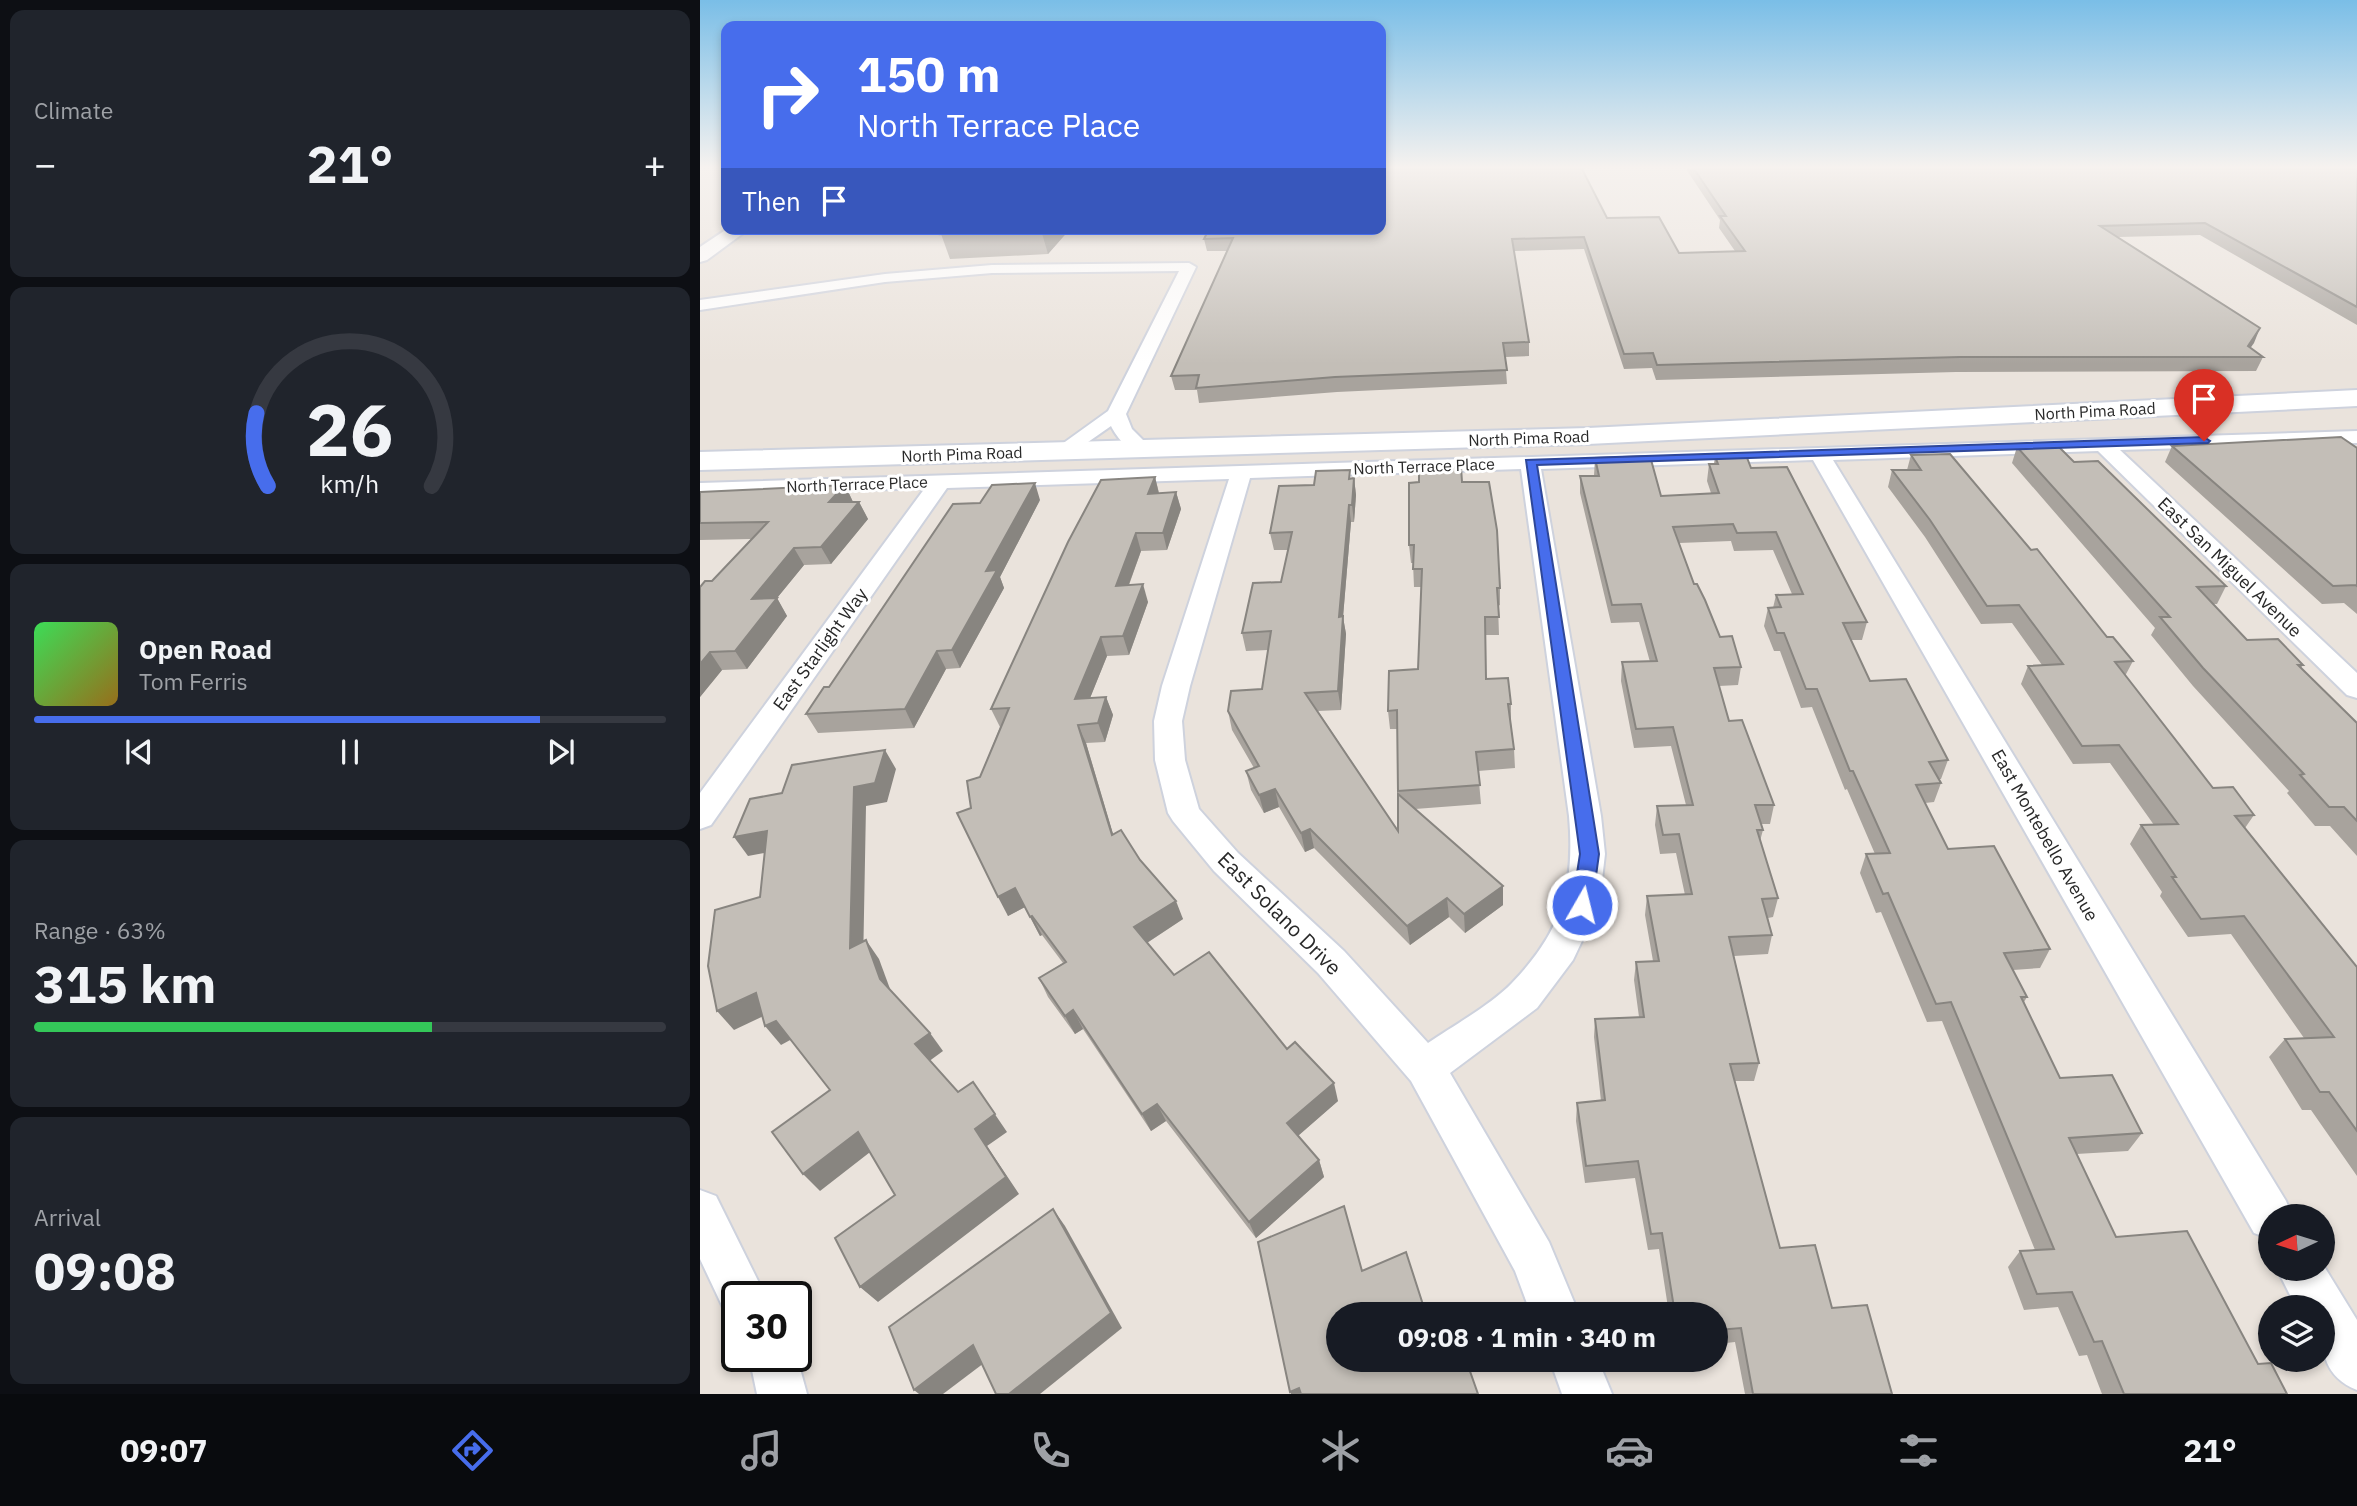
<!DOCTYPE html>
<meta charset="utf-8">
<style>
body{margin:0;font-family:"IBM Plex Sans",sans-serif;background:#20242c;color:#f1f3f6;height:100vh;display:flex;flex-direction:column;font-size:26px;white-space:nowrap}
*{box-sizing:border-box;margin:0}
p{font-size:23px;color:#9ea1a6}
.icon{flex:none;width:38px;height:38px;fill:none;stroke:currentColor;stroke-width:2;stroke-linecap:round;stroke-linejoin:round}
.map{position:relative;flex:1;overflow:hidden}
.sheet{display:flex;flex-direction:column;gap:10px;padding:10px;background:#0d0f14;width:700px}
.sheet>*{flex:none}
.banner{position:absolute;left:21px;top:21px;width:665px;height:214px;border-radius:14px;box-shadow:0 4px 10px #0003;background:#476dec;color:#fff;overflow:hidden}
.needle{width:46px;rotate:266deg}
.buttons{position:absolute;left:1558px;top:1204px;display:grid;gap:14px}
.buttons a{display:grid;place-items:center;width:77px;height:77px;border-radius:50%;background:#171b24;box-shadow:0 4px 10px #0003;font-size:35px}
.speed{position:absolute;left:21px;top:1281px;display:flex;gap:14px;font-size:35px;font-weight:700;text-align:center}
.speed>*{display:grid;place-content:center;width:91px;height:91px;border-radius:50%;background:#171b24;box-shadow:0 4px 10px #0003;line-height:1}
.speed .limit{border:4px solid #111;border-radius:10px;background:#fff;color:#111}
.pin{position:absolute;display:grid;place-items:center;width:60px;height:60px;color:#fff;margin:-72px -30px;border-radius:50% 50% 50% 0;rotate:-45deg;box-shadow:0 0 7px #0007}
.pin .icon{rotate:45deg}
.me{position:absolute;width:77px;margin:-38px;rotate:8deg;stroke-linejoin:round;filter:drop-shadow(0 0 5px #0008)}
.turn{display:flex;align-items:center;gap:24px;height:147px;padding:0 21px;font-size:32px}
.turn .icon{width:91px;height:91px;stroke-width:2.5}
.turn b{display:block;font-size:49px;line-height:60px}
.then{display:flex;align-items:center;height:66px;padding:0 21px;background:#0003;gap:14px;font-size:26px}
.big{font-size:52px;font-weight:700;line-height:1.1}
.sheet .card{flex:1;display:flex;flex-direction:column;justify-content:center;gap:10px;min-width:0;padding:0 24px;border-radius:14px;background:#20242c}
.sheet .dial{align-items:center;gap:0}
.dial svg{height:182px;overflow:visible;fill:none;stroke:#363941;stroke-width:7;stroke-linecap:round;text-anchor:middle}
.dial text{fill:#f1f3f6;stroke:none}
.song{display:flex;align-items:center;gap:21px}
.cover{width:84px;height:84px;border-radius:10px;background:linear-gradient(135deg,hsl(130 70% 55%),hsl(40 70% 35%))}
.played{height:7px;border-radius:4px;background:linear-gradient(90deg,#476dec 80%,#363941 80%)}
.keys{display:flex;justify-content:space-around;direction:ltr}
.heat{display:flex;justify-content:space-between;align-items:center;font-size:38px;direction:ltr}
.charge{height:10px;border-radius:5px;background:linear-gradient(90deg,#34c759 63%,#363941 0)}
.trip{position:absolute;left:626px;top:1302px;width:402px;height:70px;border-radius:35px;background:#171b24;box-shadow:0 4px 10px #0003;font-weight:700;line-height:70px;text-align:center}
.tabs{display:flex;height:112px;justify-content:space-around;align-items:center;background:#090b0e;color:#9ea1a6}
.tabs .icon{width:49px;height:49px}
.tabs .current{color:#476dec}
.tabs b{font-size:32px;color:#f1f3f6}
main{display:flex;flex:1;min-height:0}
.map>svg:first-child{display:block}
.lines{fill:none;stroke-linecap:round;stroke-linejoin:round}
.minor-casing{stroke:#ced2dd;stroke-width:4}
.secondary-casing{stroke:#ced2dd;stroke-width:4}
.minor{fill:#fff;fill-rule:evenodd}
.secondary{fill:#fff;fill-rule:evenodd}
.wall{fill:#a8a39d}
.shaded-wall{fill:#888580}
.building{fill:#c3beb7;stroke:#888580;stroke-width:2}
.route{fill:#476dec;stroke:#2e4799;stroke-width:2}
.labels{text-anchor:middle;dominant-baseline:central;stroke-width:6;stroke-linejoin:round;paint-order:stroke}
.far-street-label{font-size:16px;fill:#292929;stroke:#fff}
.street-label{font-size:18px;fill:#292929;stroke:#fff}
.near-street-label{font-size:21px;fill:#292929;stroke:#fff}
</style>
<main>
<section class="sheet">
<div class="card"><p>Climate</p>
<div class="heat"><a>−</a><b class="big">21°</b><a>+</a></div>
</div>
<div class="card dial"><svg viewBox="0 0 100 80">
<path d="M14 69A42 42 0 1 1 86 69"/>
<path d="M14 69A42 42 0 0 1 9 37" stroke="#476dec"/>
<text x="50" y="56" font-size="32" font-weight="700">26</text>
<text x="50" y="72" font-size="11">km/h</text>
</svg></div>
<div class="card">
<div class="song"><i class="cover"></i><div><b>Open Road</b><p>Tom Ferris</p></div></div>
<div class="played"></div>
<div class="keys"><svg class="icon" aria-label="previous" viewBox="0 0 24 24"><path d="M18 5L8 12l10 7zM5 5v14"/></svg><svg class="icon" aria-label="pause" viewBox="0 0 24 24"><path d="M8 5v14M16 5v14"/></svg><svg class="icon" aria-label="next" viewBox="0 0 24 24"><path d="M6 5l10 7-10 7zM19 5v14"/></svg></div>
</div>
<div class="card"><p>Range · 63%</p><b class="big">315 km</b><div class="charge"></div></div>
<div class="card"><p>Arrival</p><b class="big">09:08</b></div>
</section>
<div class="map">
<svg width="1657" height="1394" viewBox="0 0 1657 1394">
<rect width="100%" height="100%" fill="#eae3dc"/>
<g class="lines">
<!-- minor casing -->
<g class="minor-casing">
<g id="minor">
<path d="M489 263 496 267 426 414 432 429 452 449 449 453C433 457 418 440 411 426L368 456H354L351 452 408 411 479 271 292 273 185 282 0 310V300L185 274 292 265Z"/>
<path d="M1657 431V443L1420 450 1657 673V698L1647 695 1398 451 1133 460 1586 1201 1592 1216H1570V1239L1554 1233 1113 460 841 469 901 816 905 854 899 905 873 960 837 1008 750 1073 849 1242 879 1314H831L815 1271 711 1081 618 973 514 871 473 821 468 813 455 760 454 721 462 686 529 479 247 488 11 825 0 829V793L225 488 0 495V483ZM821 469 869 816C875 887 862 931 812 983 792 1004 753 1026 728 1043L644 951 538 853 499 809 485 760 482 721 490 686 550 478Z"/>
<path d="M0 1190 16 1196 66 1297H37V1318L26 1314 0 1259Z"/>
<path d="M1622 1263 1657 1320V1390C1618 1374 1622 1343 1622 1307H1596L1577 1269H1622Z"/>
<path d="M96 1354 107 1394H57L49 1356H96Z"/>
<path d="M850 1360H898L912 1394H862Z"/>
</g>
</g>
<!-- secondary casing -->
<g class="secondary-casing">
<g id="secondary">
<path d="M27 229H49L7 260 0 262V247Z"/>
<path d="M1657 390V406L888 444 0 470V452L888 428Z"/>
</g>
</g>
<!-- minor -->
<use href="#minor" class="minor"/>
<!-- secondary -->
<use href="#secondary" class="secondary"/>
</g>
<!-- wall -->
<g class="wall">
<path d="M986 169H1657V325L1500 235 1418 237 1560 328 1550 347 1563 357 1556 371 1256 372 956 380 952 368 924 369 884 249 814 251 829 342V356L805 357 807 384 637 392 499 403 497 390H475L471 376 528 251H507L504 239 907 218 979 253 1035 251 1019 228 1020 220Z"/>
<path d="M246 229H370L348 254 250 259 241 234Z"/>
<path d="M1472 446 1657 448V614L1644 603 1622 604 1465 462Z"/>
<path d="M1317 447 1374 462 1526 586 1517 604H1513L1547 640 1603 665 1601 668 1657 723V856L1630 826H1615L1587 793 1589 791 1493 686 1451 635 1455 628 1312 463Z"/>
<path d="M1211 455 1331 550 1407 637 1433 661 1425 676 1513 788 1554 815 1545 828 1657 967V1176L1611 1110H1602L1569 1057 1585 1039 1604 1038 1531 934 1488 937 1460 896 1462 892 1430 844 1441 825H1454L1410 763 1373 764 1321 684 1328 666 1342 665 1312 623 1281 624 1225 537 1188 487 1192 470H1207Z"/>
<path d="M1015 456 1051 468 1167 622 1162 640H1151L1170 681 1248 760 1241 779H1238L1241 783 1234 802 1225 803 1248 849 1350 949 1340 968 1313 970 1327 997 1324 1002 1360 1078 1442 1133 1428 1151 1376 1154 1416 1237 1558 1364 1587 1394H1402L1387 1355 1379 1356 1358 1307 1324 1310 1308 1267 1320 1251 1335 1250 1242 1021 1227 1022 1181 912 1176 913 1160 873 1166 854H1175L1147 789 1145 790 1112 707 1101 708 1080 651H1074L1064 626 1068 608H1073L1076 595 1092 594 1073 550 1034 551 1031 541 979 543 994 584 1020 637 1041 667 1038 685 1019 686 1029 721 1074 805 1070 824H1061L1063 830 1060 841 1078 898 1073 917 1068 918 1072 935 1068 954 1034 956 1059 1063 1054 1081H1035L1080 1248 1132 1308 1192 1394H1045L1035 1342 1017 1344V1314H969L959 1249 948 1250 935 1178 885 1183 876 1121 877 1103 901 1101 894 1037 895 1019 939 1017 934 980 936 962 953 961 945 915 947 896 985 895 976 853 960 854 955 825 957 806 986 805 971 746 934 748 921 681 922 662H950L939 622 911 623 880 493V476H894L895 458 961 496 1011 493 1007 481 1009 464H1014Z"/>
<path d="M455 477 459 493 476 492 481 509 467 550 441 551 429 585 448 602 429 655 407 656 390 698 406 697 413 715 405 742 386 743 413 834 440 860 483 919 447 943 474 975 587 1049 638 1101 598 1136 619 1160 624 1177 556 1238 466 1121 451 1131 383 1029 375 1034 348 997 339 978 363 963 342 935 340 936 325 907 308 916 271 808 280 777 300 727 291 709Z"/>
<path d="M651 478H654L656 495 654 522H651L643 617 646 634 641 710 618 711 698 831 697 729H690L688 711 718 669 721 587H714L713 563H711L709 545 762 482 800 588V605L798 606 799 635H785L786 679 811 704V723L814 749 815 768 778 771 781 804 715 809 803 886V905L765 933 749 917 710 945 614 848 605 852 579 807 564 813 551 790 546 771 554 768 532 730 528 711 562 689 568 650 546 651 542 633 581 582 588 550H574L570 533Z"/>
<path d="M145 485 153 502H159L168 519 131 564 104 565 77 598 87 616 47 669 22 670 0 697 12 581 51 539 0 540V492Z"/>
<path d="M340 500 300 577 304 588 260 668 246 669 214 728 118 733 106 714 129 687Z"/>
</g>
<!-- shaded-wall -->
<g class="shaded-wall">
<path d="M370 229 348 254 341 230Z"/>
<path d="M1560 328 1554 343 1544 357 1548 346Z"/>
<path d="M455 477 459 494H448Z"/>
<path d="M654 478 656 495 654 522 652 505Z"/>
<path d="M335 483 340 500 300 577 304 588 260 668 252 650 286 571Z"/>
<path d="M145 485 153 502H129Z"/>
<path d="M476 492 481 509 467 550 463 533Z"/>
<path d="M159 502 168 519 131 564 121 547Z"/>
<path d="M649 505 651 522 643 617 646 634 641 710 638 691 639 617Z"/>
<path d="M436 533 441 551 422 603 416 586Z"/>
<path d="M94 548 104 565 77 598 87 616 47 669 35 651 52 599Z"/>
<path d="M443 584 448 602 429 655 423 636Z"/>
<path d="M401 637 407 656 382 718 375 699Z"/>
<path d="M237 651 246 669 214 728 205 709Z"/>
<path d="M10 652 22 670 0 697V664Z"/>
<path d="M406 697 413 715 405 742 398 723Z"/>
<path d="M378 725 386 743 419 854 412 835Z"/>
<path d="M185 750 196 769 187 802 166 806 163 967 150 948 154 787Z"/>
<path d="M575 789 579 807 564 813 559 795Z"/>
<path d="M610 829 614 848 605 852 601 833Z"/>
<path d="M67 831 80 850 48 856 34 837Z"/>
<path d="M803 886V905L765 933 764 914Z"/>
<path d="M315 888 325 907 308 916 298 897Z"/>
<path d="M747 898 749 917 710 945 707 926Z"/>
<path d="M476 901 483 919 442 946 434 927Z"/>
<path d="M332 916 342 935 340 936 330 917Z"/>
<path d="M166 940 179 959 193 997 180 979Z"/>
<path d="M56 993 72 1012 34 1030 17 1011Z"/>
<path d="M373 1010 383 1029 375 1034 365 1016Z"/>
<path d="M76 1021 92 1039 81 1045 65 1026Z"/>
<path d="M230 1033 243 1051 228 1062 215 1044Z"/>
<path d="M273 1082 307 1132 287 1146 319 1194 178 1302 160 1287Z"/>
<path d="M634 1083 638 1101 592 1141 587 1123Z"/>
<path d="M457 1104 466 1121 451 1131 442 1114Z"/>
<path d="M158 1132 174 1149 120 1191 103 1174Z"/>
<path d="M619 1160 624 1177 556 1238 549 1222Z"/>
<path d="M353 1209 365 1226 422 1328 340 1394H309Z"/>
<path d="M273 1345 288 1360 243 1394H219L214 1390Z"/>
<path d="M599 1388 602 1394H591L590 1392Z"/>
</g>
<!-- building -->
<g class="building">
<path d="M681 169H882L907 218 959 217 979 253 1045 251 1020 216H1026L994 169H1657V307L1505 223 1400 226 1560 328 1548 346 1563 357H1260L957 365 953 353 924 354 884 237 812 239 829 342 803 343 807 370 635 377 496 388 499 375 471 376 533 238 504 239 509 229H681Z"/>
<path d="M246 229H341L241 234Z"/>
<path d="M1641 437 1657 448V586L1656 585 1633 586 1472 446Z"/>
<path d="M1358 446 1374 462 1398 461 1526 586 1497 587 1547 640 1578 639 1603 665H1598L1657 723V821L1644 807H1629L1600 775 1604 774 1503 668 1460 617H1470L1317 447Z"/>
<path d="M1250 454 1331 550 1337 549 1407 637H1413L1433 661 1415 662 1513 788 1533 787 1554 815 1535 816 1657 967V1131L1629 1092H1620L1585 1039 1634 1037 1544 916 1501 919 1472 877H1476L1441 825 1478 824 1419 745 1382 746 1328 666 1363 664 1319 605 1287 606 1230 520 1192 470H1221L1211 455Z"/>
<path d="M1046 455 1051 468 1087 467 1167 622 1143 623 1170 681 1206 679 1248 760 1229 762 1241 783 1216 785 1248 849 1294 846 1350 949 1304 953 1327 997H1321L1360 1078 1412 1075 1442 1133 1369 1138 1416 1237 1487 1231 1558 1364 1571 1363 1587 1394H1424L1402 1341 1394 1342 1372 1292 1337 1294 1320 1251 1354 1249 1251 1002 1236 1004 1188 893 1183 894 1166 854 1190 853 1153 771H1150L1117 689H1106L1084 633H1077L1068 608 1081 607 1076 595 1103 594 1076 532 1037 533 1033 524 973 527 994 584H997L1005 600 1020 637 1032 636 1041 667 1014 668 1029 721 1042 720 1074 805H1055L1063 830H1057L1078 898 1062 899 1072 935 1029 937 1059 1063 1030 1064 1080 1248 1115 1245 1132 1308 1167 1305 1192 1394H1053L1041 1328 1017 1330V1314H975L962 1233 951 1234 938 1161 886 1166 877 1103 905 1100 895 1019 944 1017 936 962 959 961 947 896 992 894 979 834 963 835 957 806 993 805 973 727 936 729 922 662 957 661 941 604 912 605 880 476H899L895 458 950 456 961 496 1019 493 1009 464H1018L1015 456Z"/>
<path d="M761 467 762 482H789L797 530 800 588H797L799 617H785L786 679 808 678 811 704H808L814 749 776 752 780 785 698 791 697 710 688 711 689 671 718 669 722 569H713L714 545H709V483L719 482V469Z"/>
<path d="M650 470 649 479 654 478 652 505H649L639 617 643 616 638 691 605 693 698 831V794L803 886 764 914 747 898 707 926 610 829 601 833 575 789 559 795 546 771 559 766 528 711 531 691 562 689 571 631 542 633 553 583 581 582 592 532 570 533 579 486 614 485 616 471Z"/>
<path d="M455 477 448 494 476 492 463 533H436L416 586 443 584 423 636 401 637 375 699 406 697 398 723 378 725 412 835 421 830 440 860 476 901 434 927 474 975 509 952 587 1049 595 1042 634 1083 587 1123 619 1160 549 1222 457 1104 442 1114 373 1010 365 1016 339 978 366 962 332 916 330 917 315 888 298 897 257 813 271 808 267 781 280 777 309 708 291 709 368 542 401 480Z"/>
<path d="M335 483 286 571 297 570 252 650 237 651 205 709 106 714 124 687H129L253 504 280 503 292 485Z"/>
<path d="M145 485 129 502H159L121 547 94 548 52 599 77 598 35 651 10 652 0 664V587L5 581H12L68 522 0 523V492Z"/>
<path d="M185 750 175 783 154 787 150 948 166 940 180 979 230 1033 215 1044 258 1092 273 1082 295 1114 275 1129 306 1177 160 1287 135 1238 195 1195 158 1132 103 1174 72 1132 130 1090 76 1021 65 1026 56 993 17 1011 8 966 15 910 60 897 67 831 34 837 50 799 82 793 92 765Z"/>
<path d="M644 1206 662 1271 706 1252 726 1314H639V1360H766L778 1394H601L599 1388 590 1392 558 1242Z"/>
<path d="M353 1209 411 1313 309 1394H296L273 1345 214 1390 189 1327Z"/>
</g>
<!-- sky -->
<linearGradient id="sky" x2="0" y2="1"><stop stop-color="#7abee7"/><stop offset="0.46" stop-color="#f6f2ef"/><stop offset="1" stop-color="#f6f2ef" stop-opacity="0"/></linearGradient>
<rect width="1657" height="364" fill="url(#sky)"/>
<!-- route -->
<path class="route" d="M1504 437 1510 441 1508 443 837 465 899 854 892 905 889 911 882 913 875 911 872 905 880 854 826 460Z"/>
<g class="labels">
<!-- far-street labels -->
<g class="far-street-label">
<text transform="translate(1395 411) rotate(-3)">North Pima Road</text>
<text transform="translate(829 438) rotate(-2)">North Pima Road</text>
<text transform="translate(262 454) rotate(-2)">North Pima Road</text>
<text transform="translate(724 466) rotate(-2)">North Terrace Place</text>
<text transform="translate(157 484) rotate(-2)">North Terrace Place</text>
</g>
<!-- street labels -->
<g class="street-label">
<text transform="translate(1530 567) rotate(44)">East San Miguel Avenue</text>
<text transform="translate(120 649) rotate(-54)">East Starlight Way</text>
<text transform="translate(1345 835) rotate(60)">East Montebello Avenue</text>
</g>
<!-- near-street labels -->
<g class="near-street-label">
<text transform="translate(580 913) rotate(45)">East Solano Drive</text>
</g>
</g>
</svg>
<div class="buttons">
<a><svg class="needle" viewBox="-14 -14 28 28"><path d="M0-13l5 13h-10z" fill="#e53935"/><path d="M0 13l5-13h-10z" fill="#9ea1a6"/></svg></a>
<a><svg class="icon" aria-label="layers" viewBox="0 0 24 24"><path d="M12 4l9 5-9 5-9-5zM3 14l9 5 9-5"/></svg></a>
</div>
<div class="speed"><div class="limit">30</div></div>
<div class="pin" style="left:1504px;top:441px;background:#d93025"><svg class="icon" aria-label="arrive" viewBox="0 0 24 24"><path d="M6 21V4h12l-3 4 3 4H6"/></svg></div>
<svg class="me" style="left:882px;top:905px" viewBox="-20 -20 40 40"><circle r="17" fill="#476dec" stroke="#fff" stroke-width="3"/><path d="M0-11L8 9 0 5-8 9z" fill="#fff"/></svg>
<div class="trip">09:08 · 1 min · 340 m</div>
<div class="banner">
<div class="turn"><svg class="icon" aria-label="right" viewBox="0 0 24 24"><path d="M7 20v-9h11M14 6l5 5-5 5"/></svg><div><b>150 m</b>North Terrace Place</div></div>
<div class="then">Then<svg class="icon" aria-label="arrive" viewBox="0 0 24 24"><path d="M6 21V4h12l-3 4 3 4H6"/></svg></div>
</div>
</div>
</main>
<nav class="tabs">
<b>09:07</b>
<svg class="icon current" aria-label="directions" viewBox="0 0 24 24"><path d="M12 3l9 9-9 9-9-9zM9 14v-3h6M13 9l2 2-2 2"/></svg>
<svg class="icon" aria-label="music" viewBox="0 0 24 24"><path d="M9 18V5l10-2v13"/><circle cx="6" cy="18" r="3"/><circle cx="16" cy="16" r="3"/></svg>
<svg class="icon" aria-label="phone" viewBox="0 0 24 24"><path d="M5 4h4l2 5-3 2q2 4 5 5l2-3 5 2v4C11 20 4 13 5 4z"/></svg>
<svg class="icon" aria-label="climate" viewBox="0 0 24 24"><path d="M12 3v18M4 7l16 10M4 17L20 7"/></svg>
<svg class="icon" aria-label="car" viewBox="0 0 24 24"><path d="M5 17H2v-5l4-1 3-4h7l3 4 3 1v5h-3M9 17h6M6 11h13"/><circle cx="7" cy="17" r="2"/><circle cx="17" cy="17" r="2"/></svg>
<svg class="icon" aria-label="filters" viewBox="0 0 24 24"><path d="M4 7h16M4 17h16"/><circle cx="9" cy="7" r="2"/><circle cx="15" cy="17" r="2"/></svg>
<b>21°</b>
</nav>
